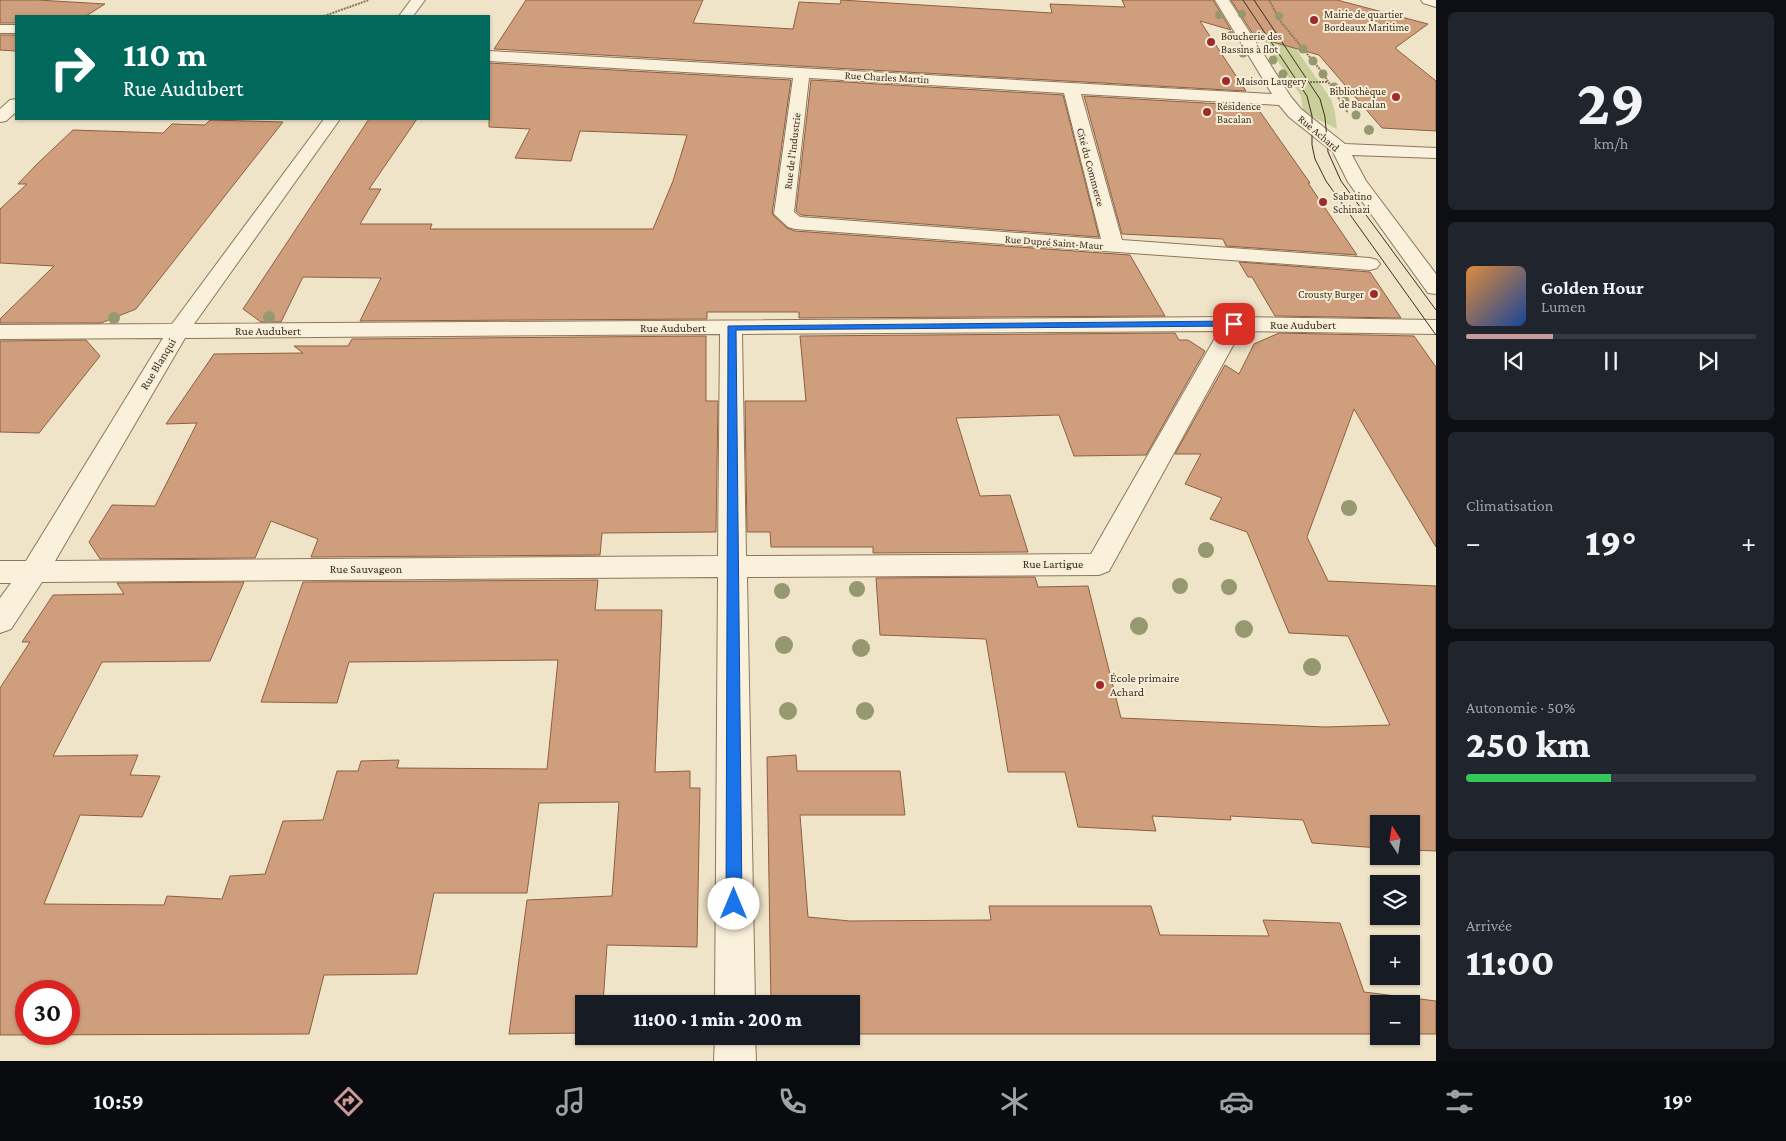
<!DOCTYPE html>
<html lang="fr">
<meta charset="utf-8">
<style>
body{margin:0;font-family:"Crimson Pro",serif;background:#20242c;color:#f1f3f6;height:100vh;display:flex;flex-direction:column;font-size:19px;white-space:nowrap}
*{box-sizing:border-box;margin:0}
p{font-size:16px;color:#9ea1a6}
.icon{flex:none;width:28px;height:28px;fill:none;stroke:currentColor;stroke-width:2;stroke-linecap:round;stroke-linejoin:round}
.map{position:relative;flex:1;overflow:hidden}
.drawer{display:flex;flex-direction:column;gap:12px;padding:12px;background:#0d0f14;width:350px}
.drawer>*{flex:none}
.top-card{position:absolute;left:15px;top:15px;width:475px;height:105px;border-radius:0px;box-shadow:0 1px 4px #0004;background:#00695c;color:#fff;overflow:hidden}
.needle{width:32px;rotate:348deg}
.buttons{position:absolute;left:1370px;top:815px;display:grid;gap:10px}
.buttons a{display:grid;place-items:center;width:50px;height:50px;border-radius:0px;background:#171b24;box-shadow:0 1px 4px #0004;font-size:25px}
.speed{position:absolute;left:15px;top:980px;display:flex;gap:10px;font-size:25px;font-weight:700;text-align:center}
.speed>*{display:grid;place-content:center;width:65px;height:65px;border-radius:50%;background:#171b24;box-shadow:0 1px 4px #0004;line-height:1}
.speed .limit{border:8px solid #d22;background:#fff;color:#111}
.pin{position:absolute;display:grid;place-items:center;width:42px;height:42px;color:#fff;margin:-21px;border-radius:10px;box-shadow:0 2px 8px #0006}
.me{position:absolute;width:55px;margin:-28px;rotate:0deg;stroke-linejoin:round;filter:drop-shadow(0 0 4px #0008)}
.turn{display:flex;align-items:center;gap:18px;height:105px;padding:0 25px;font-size:22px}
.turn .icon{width:65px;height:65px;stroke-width:2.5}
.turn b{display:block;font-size:35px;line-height:42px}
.big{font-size:38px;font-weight:800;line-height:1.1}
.drawer .card{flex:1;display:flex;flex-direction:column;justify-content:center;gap:8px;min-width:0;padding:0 18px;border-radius:8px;background:#20242c}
.drawer .dial{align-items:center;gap:0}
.dial b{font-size:65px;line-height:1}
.song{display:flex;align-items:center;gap:15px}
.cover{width:60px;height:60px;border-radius:8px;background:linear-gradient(135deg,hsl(30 70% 55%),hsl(220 70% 35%))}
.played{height:5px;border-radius:2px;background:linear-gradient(90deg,#cc999b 30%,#363941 30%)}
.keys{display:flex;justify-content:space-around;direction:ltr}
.heat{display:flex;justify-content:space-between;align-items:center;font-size:28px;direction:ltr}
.charge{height:8px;border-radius:4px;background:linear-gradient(90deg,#34c759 50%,#363941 0)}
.trip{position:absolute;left:575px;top:995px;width:285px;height:50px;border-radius:0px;background:#171b24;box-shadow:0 1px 4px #0004;font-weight:800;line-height:50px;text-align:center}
.tabs{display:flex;height:80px;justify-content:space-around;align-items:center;background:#090b0e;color:#9ea1a6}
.tabs .icon{width:35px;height:35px}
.tabs .active{color:#cc999b}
.tabs b{font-size:22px;color:#f1f3f6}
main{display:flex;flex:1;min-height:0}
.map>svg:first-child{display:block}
.green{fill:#c9cf9b}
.building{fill:#cf9f7d;stroke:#8d5f41;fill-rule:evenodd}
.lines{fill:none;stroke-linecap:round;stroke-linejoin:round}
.minor-casing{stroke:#8d765c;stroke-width:2}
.path{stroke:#8d765c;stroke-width:2;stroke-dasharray:2 1;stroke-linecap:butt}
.minor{fill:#faf1dc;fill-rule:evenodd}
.tram{stroke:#3d2e20;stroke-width:1}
.tree{fill:#96986f}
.route{fill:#1a73e8;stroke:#114b97}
.poi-dot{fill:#9e2a2b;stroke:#f7eed8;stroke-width:2}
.labels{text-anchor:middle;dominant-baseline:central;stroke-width:4;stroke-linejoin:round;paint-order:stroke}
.far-poi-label{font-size:11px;fill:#3d2e20;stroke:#f7eed8;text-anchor:start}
.far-street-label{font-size:11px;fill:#3d2e20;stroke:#f7eed8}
.street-label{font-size:12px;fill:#3d2e20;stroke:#f7eed8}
.poi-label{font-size:12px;fill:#3d2e20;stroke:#f7eed8;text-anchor:start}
</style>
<main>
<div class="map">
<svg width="1436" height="1061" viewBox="0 0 1436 1061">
<rect width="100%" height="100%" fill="#f0e4c8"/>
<!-- green -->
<path class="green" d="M1237 0H1262L1331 99 1335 112 1337 129 1303 112 1301 96Z"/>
<!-- building -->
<g class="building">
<path d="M0 0H38L105 4 86 16H16V23H0Z"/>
<path d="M526 0H703L693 23 793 29 799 2 840 4 841 0 1052 13 1050 4 1125 7 1122 0H1213L1231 30 1200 21 1246 91 494 49Z"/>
<path d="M1231 0H1337L1428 24 1395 48 1436 81V131L1382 128 1319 55 1255 37Z"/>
<path d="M0 35H16V51L0 50Z"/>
<path d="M489 63 791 80 772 214 787 228 795 231 1130 255 1165 316 799 318V312H707V319L360 321 381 278 303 277 281 322H261L243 309 369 119H417L369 189H381L360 224H432L430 229H653L673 181 687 135 580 131 571 161 515 158 530 129 489 127Z"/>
<path d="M811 80 1063 95 1099 237 801 215 796 211Z"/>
<path d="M1084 96 1256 106 1310 183H1308L1357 255 1226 246 1223 239 1122 234Z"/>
<path d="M210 120 283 122 136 309 101 323H0V319L54 266 0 263V209L27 184H18L37 164 73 130 163 133 172 124 205 125Z"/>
<path d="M1239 262 1370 272 1401 318 1275 316 1252 277H1248Z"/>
<path d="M1175 333 1179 340H1188L1205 351 1146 455 1074 456 1059 415 956 418 980 496 1010 495 1028 552 873 553V547H771L770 532H747L745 401H806L800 336Z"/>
<path d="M1279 333 1414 336 1436 367V547L1354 409 1307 537 1328 581 1436 586V851L1411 850V824H1379V848L1312 843 1303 820 1230 816 1231 820 1152 816 1156 831 1078 827 1065 772H1008L986 639 880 635 876 578 1035 577 1038 587 1088 586 1121 718 1325 727 1390 725 1348 636 1289 633 1247 532 1210 519 1222 498 1185 484 1201 454H1175L1225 365 1239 374 1254 344Z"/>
<path d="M706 336V401H718L716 532 602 533 600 555 311 557 318 539 271 521 255 558 100 559 89 542 112 505 155 506 197 423 166 424 214 354 303 353 294 346H348L352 339Z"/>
<path d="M86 340 100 356 39 433 0 432V341Z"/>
<path d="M598 580 595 610H662L655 772 690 771V788H700L697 947 607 945 603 1004H584V1033L509 1034 527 900 612 896 619 802 539 803 527 893H434L417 974 324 975 309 1034 0 1035V688L30 642H22L53 595 124 594 117 583 244 582 210 661 102 662 53 756 138 755 130 775 160 776 142 817 80 815 44 904 164 905 167 896 222 899 230 876 265 874 283 821 323 820 337 771H358L361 761 399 760 397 768 547 769 558 660 349 662 337 703 261 702 303 582ZM26 991H69V1034H26Z"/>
<path d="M796 755 797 771H900L905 815H800L808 917 850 921 991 920 989 906H1151L1160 935 1269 936 1263 920 1340 923 1364 992 1436 1001V1034H1411V1004H1379V1034H851V1004H771L767 757Z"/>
</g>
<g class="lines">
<!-- minor casing -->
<g class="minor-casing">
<g id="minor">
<path d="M411 0H425L413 16H399Z"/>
<path d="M1215 0H1229L1291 97 1301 109 1345 144 1436 148V158L1352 155 1366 181 1436 274V294L1428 293 1348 182 1333 152 1289 117 1279 105 1081 94 1122 240 1370 258 1377 260 1380 264 1377 268 1370 270 795 229 788 227 774 214 793 78 489 61V51L1272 94ZM809 78 1064 93 1101 239 800 217 794 212Z"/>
<path d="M1421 0H1436V7L1423 3Z"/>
<rect x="0" y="25" width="16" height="8"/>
<path d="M16 99V112L6 121 0 122V109L10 100Z"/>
<path d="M324 119H340L194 324 1234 317 1436 320V334L1241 331 1109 571 1099 575 747 577 755 1004H715L718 577 42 582 11 629 0 633V598L11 583H0V561H26L163 338 0 339V325L172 324ZM1219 331 1091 554 746 556 742 334ZM720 334 718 556 55 561 185 338Z"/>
<path d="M715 1036H755L756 1061H714Z"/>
</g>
</g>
<!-- path -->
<g class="path">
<path d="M1269 0 1281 22 1322 72 1348 113"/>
<path d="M324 16 369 0"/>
<path d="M1310 82H1328"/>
</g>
<!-- minor -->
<use href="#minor" class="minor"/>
<!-- tram -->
<g class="tram">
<path d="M1243 0 1307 96 1312 116V145L1315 159 1326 181 1436 335"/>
<path d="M1254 0 1320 99 1325 117 1328 152 1341 181 1436 310"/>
</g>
</g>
<!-- trees -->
<g class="tree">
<circle cx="1242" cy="14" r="4"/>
<circle cx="1219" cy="15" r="4"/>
<circle cx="1279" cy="16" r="4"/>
<circle cx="1231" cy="35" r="4"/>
<circle cx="1256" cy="36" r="4"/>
<circle cx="1303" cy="49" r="4.5"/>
<circle cx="1243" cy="53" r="4.5"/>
<circle cx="1273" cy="60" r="4.5"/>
<circle cx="1313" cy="61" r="4.5"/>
<circle cx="1283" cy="74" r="4.5"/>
<circle cx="1323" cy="74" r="4.5"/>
<circle cx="1334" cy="87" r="4.5"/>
<circle cx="1345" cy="101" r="4.5"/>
<circle cx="1356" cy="115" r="4.5"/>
<circle cx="1369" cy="130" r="5"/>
<circle cx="269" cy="317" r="6"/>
<circle cx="114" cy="318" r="6"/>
<circle cx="1349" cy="508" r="8"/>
<circle cx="1206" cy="550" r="8"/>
<circle cx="1180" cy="586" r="8"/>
<circle cx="1229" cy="587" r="8"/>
<circle cx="857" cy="589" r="8"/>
<circle cx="782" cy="591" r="8"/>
<circle cx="1139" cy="626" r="9"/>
<circle cx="1244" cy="629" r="9"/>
<circle cx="784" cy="645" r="9"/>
<circle cx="861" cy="648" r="9"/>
<circle cx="1312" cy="667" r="9"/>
<circle cx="788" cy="711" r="9"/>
<circle cx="865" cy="711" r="9"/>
</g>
<!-- route -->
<path class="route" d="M1234 321 1239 324 1238 326 736 330 742 904 739 910 734 912 729 910 726 904 728 326Z"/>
<!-- markers -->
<g class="poi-dot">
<circle cx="1314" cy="20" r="5"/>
<circle cx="1211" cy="42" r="5"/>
<circle cx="1226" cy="81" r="5"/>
<circle cx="1396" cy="97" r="5"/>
<circle cx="1207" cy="112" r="5"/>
<circle cx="1323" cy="202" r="5"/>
<circle cx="1374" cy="294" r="5"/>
<circle cx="1100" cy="685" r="5"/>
</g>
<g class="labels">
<!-- far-poi labels -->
<g class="far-poi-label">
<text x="1324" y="14">Mairie de quartier<tspan x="1324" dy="13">Bordeaux Maritime</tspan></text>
<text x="1221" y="36">Boucherie des<tspan x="1221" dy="13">Bassins à flot</tspan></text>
<text x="1236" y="81">Maison Laugery</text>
<text x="1386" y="91" text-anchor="end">Bibliothèque<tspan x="1386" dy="13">de Bacalan</tspan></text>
<text x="1217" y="106">Résidence<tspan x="1217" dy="13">Bacalan</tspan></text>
<text x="1333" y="196">Sabatino<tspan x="1333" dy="13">Schinazi</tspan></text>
<text x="1364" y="294" text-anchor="end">Crousty Burger</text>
</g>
<!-- far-street labels -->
<g class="far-street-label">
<text transform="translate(887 77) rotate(3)">Rue Charles Martin</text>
<text transform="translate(1319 133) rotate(40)">Rue Achard</text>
<text transform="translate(792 151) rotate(-83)">Rue de l'Industrie</text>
<text transform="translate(1091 167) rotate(75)">Cité du Commerce</text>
<text transform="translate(1054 242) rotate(4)">Rue Dupré Saint-Maur</text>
</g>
<!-- street labels -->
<g class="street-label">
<text x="1303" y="325">Rue Audubert</text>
<text x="673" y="328">Rue Audubert</text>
<text x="268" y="331">Rue Audubert</text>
<text transform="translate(158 364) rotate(-59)">Rue Blanqui</text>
<text x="1053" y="564">Rue Lartigue</text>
<text x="366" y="569">Rue Sauvageon</text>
</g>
<!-- poi labels -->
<g class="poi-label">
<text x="1110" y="678">École primaire<tspan x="1110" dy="14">Achard</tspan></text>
</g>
</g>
</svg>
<div class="buttons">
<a><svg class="needle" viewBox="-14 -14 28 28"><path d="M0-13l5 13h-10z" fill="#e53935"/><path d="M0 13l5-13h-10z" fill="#9ea1a6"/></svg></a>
<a><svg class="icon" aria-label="layers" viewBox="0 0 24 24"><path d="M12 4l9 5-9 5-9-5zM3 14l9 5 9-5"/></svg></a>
<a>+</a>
<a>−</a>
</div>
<div class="speed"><div class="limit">30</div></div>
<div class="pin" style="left:1234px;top:324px;background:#d93025"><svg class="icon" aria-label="arrive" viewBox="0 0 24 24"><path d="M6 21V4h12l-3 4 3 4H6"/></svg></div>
<svg class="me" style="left:734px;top:904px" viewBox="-20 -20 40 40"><circle r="19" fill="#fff"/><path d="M0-13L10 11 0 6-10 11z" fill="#1a73e8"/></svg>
<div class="trip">11:00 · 1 min · 200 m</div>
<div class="top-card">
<div class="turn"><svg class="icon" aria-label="right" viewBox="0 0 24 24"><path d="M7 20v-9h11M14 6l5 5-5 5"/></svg><div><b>110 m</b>Rue Audubert</div></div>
</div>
</div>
<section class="drawer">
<div class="card dial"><b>29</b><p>km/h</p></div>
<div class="card">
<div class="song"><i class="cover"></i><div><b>Golden Hour</b><p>Lumen</p></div></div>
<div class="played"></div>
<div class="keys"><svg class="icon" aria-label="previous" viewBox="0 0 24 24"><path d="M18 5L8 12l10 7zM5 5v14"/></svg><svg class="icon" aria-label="pause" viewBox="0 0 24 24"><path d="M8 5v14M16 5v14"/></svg><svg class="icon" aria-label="next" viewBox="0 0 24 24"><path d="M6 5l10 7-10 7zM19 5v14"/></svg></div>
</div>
<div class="card"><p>Climatisation</p>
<div class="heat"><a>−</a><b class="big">19°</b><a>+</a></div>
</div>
<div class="card"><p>Autonomie · 50%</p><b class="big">250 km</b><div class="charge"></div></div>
<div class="card"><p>Arrivée</p><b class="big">11:00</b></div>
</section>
</main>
<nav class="tabs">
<b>10:59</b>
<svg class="icon active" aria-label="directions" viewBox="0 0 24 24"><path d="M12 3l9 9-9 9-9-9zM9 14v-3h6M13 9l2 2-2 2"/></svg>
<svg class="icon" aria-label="music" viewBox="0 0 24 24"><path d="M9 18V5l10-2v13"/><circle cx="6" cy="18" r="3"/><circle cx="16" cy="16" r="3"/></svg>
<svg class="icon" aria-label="phone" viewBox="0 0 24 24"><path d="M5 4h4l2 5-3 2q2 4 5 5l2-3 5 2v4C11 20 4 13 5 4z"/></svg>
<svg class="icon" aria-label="climate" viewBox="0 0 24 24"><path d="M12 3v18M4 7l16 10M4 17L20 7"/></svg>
<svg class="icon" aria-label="car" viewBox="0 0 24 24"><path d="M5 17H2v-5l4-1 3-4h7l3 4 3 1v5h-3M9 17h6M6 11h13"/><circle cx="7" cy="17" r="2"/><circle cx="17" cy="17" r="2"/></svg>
<svg class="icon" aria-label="filters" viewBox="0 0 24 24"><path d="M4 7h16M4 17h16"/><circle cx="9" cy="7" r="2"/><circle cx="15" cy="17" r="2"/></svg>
<b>19°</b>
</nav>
